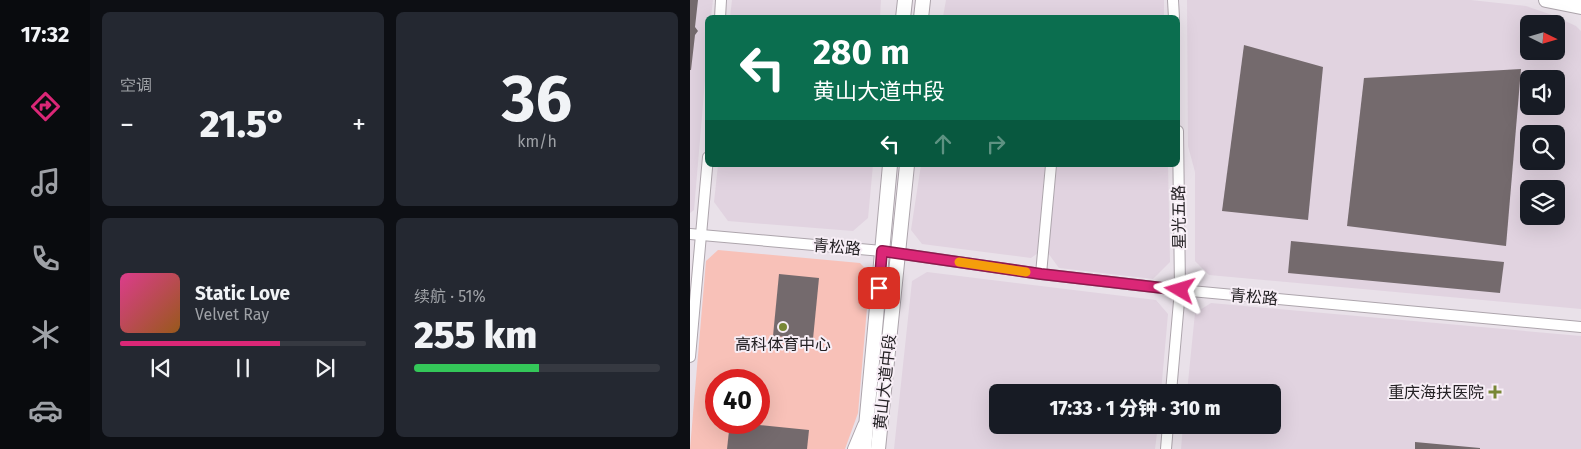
<!DOCTYPE html>
<html lang="zh">
<meta charset="utf-8">
<style>
body{margin:0;font-family:"Fira Sans","Noto Sans SC",sans-serif;background:#242831;color:#f1f3f6;height:100vh;display:flex;flex-direction:column;font-size:19px;white-space:nowrap}
*{box-sizing:border-box;margin:0}
p{font-size:16px;color:#9ea1a6}
.icon{flex:none;width:28px;height:28px;fill:none;stroke:currentColor;stroke-width:2;stroke-linecap:round;stroke-linejoin:round}
.map{position:relative;flex:1;overflow:hidden}
.drawer{display:flex;flex-direction:column;gap:12px;padding:12px;background:#0d0f14;width:600px}
.drawer>*{flex:none}
.guide{position:absolute;left:15px;top:15px;width:475px;height:152px;border-radius:8px;box-shadow:0 5px 20px #0002;background:#0b6e4f;color:#fff;overflow:hidden}
.needle{width:32px;rotate:95deg}
.tools{position:absolute;left:830px;top:15px;display:grid;gap:10px}
.tools a{display:grid;place-items:center;width:45px;height:45px;border-radius:8px;background:#171b24;box-shadow:0 5px 20px #0002;font-size:25px}
.speed{position:absolute;left:15px;top:369px;display:flex;gap:10px;font-size:25px;font-weight:700;text-align:center}
.speed>*{display:grid;place-content:center;width:65px;height:65px;border-radius:50%;background:#171b24;box-shadow:0 5px 20px #0002;line-height:1}
.speed .limit{border:8px solid #d22;background:#fff;color:#111}
.pin{position:absolute;display:grid;place-items:center;width:42px;height:42px;color:#fff;margin:-21px;border-radius:10px;box-shadow:0 2px 8px #0006}
.me{position:absolute;width:55px;margin:-28px;rotate:277deg;stroke-linejoin:round;filter:drop-shadow(0 0 4px #0008)}
.turn{display:flex;align-items:center;gap:18px;height:105px;padding:0 25px;font-size:22px}
.turn .icon{width:65px;height:65px;stroke-width:2.5}
.turn b{display:block;font-size:35px;line-height:42px}
.lanes{display:flex;align-items:center;height:48px;padding:0 25px;background:#0003;justify-content:center;gap:25px;direction:ltr}
.lanes .off{opacity:.35}
.big{font-size:38px;font-weight:800;line-height:1.1}
.drawer .widget{flex:1;display:flex;flex-direction:column;justify-content:center;gap:8px;min-width:0;padding:0 18px;border-radius:8px;background:#242831}
.drawer .dial{align-items:center;gap:0}
.dial b{font-size:65px;line-height:1}
.song{display:flex;align-items:center;gap:15px}
.cover{width:60px;height:60px;border-radius:8px;background:linear-gradient(135deg,hsl(330 70% 55%),hsl(30 70% 35%))}
.played{height:5px;border-radius:2px;background:linear-gradient(90deg,#db2777 65%,#363941 65%)}
.keys{display:flex;justify-content:space-around;direction:ltr}
.heat{display:flex;justify-content:space-between;align-items:center;font-size:28px;direction:ltr}
.charge{height:8px;border-radius:4px;background:linear-gradient(90deg,#34c759 51%,#363941 0)}
.drawer .tiles{flex:1;display:grid;gap:12px;grid-template-columns:repeat(2,1fr)}
.trip{position:absolute;left:299px;top:384px;width:292px;height:50px;border-radius:8px;background:#171b24;box-shadow:0 5px 20px #0002;font-weight:800;line-height:50px;text-align:center}
main{display:flex;flex:1;min-height:0}
.tab-bar{display:flex;flex-direction:column;width:90px;justify-content:space-around;align-items:center;background:#090b0e;color:#9ea1a6}
.tab-bar .icon{width:35px;height:35px}
.tab-bar .current{color:#db2777}
.tab-bar b{font-size:22px;color:#f1f3f6}
.map>svg:first-child{display:block}
.built{fill:#e1d3e0;fill-rule:evenodd}
.green{fill:#f8c1b8;fill-rule:evenodd}
.building{fill:#746a6d}
.lines{fill:none;stroke-linecap:round;stroke-linejoin:round}
.minor-casing{stroke:#ada5ac;stroke-width:12}
.major-casing{stroke:#ada5ac;stroke-width:16}
.minor{stroke:#fff;stroke-width:10}
.major{stroke:#fff;stroke-width:14}
.route-casing{stroke:#8e194d;stroke-width:12}
.route{stroke:#db2777;stroke-width:9}
.slow{stroke:#f59e0b;stroke-width:9}
.poi-dot{fill:#788736;stroke:#f7eef6;stroke-width:2}
.labels{text-anchor:middle;dominant-baseline:central;stroke-width:4;stroke-linejoin:round;paint-order:stroke}
.street-label{font-size:16px;fill:#242124;stroke:#f7eef6}
.poi-label{font-size:16px;fill:#242124;stroke:#f7eef6}
</style>
<main>
<nav class="tab-bar">
<b>17:32</b>
<svg class="icon current" aria-label="directions" viewBox="0 0 24 24"><path d="M12 3l9 9-9 9-9-9zM9 14v-3h6M13 9l2 2-2 2"/></svg>
<svg class="icon" aria-label="music" viewBox="0 0 24 24"><path d="M9 18V5l10-2v13"/><circle cx="6" cy="18" r="3"/><circle cx="16" cy="16" r="3"/></svg>
<svg class="icon" aria-label="phone" viewBox="0 0 24 24"><path d="M5 4h4l2 5-3 2q2 4 5 5l2-3 5 2v4C11 20 4 13 5 4z"/></svg>
<svg class="icon" aria-label="climate" viewBox="0 0 24 24"><path d="M12 3v18M4 7l16 10M4 17L20 7"/></svg>
<svg class="icon" aria-label="car" viewBox="0 0 24 24"><path d="M5 17H2v-5l4-1 3-4h7l3 4 3 1v5h-3M9 17h6M6 11h13"/><circle cx="7" cy="17" r="2"/><circle cx="17" cy="17" r="2"/></svg>
</nav>
<section class="drawer">
<div class="tiles">
<div class="widget"><p>空调</p>
<div class="heat"><a>−</a><b class="big">21.5°</b><a>+</a></div>
</div>
<div class="widget dial"><b>36</b><p>km/h</p></div>
<div class="widget">
<div class="song"><i class="cover"></i><div><b>Static Love</b><p>Velvet Ray</p></div></div>
<div class="played"></div>
<div class="keys"><svg class="icon" aria-label="previous" viewBox="0 0 24 24"><path d="M18 5L8 12l10 7zM5 5v14"/></svg><svg class="icon" aria-label="pause" viewBox="0 0 24 24"><path d="M8 5v14M16 5v14"/></svg><svg class="icon" aria-label="next" viewBox="0 0 24 24"><path d="M6 5l10 7-10 7zM19 5v14"/></svg></div>
</div>
<div class="widget"><p>续航 · 51%</p><b class="big">255 km</b><div class="charge"></div></div>
</div>
</section>
<div class="map">
<svg width="891" height="449" viewBox="0 0 891 449">
<rect width="100%" height="100%" fill="#e9e1e9"/>
<!-- built -->
<g class="built">
<path d="M0 0H23L21 17 18 18 17 57 4 210 0 213Z"/>
<path d="M42 0H191L190 17H40Z"/>
<path d="M256 0H474V17H253Z"/>
<path d="M497 0H781L836 6 862 15 886 26 891 31V309L519 275 505 261V172L498 146ZM839 24H866V51H839ZM839 79H866V106H839ZM839 134H866V161H839ZM839 189H866V216H839Z"/>
<path d="M28 165H183L178 218 163 231 38 221 24 202Z"/>
<path d="M231 165H355L348 253 341 258 232 244 221 230Z"/>
<path d="M367 165H478L480 262 463 279 369 268 358 253Z"/>
<path d="M237 272 466 300 478 314 471 392H308V425H468L465 449H204L222 281Z"/>
<path d="M521 303 891 336V449H491L493 425H582V392H497L505 313Z"/>
</g>
<!-- green -->
<path class="green" d="M28 250 170 263 180 273 168 413 155 449H0L16 261ZM26 380H69V422H26Z"/>
<!-- building -->
<g class="building">
<path d="M0 0H8L5 27 8 31 5 35 1 70H0Z"/>
<path d="M554 45 633 67 618 220 532 211Z"/>
<path d="M831 69 816 246 657 226 674 78Z"/>
<path d="M601 241 814 262 810 293 598 273Z"/>
<path d="M89 274 129 278 123 339 83 336Z"/>
<path d="M40 422 119 430 117 449H37Z"/>
<path d="M725 442 790 448V449H725Z"/>
</g>
<g class="lines">
<!-- minor casing -->
<g class="minor-casing">
<g id="minor">
<path d="M483 0 484 18"/>
<path d="M30 18 31 0"/>
<path d="M0 234 192 251 351 274 490 290 891 327"/>
<path d="M351 274 361 165"/>
<path d="M0 357 18 157"/>
<path d="M481 392 490 290 488 131"/>
<path d="M163 449 173 425"/>
<path d="M476 449 478 425"/>
</g>
</g>
<!-- major casing -->
<g class="major-casing">
<g id="major">
<path d="M856 0 891 7"/>
<path d="M213 18 215 0"/>
<path d="M231 18 233 0"/>
<path d="M174 449 200 165"/>
<path d="M188 449 217 165"/>
</g>
</g>
<!-- minor -->
<use href="#minor" class="minor"/>
<!-- major -->
<use href="#major" class="major"/>
</g>
<g class="lines">
<!-- route casing -->
<g class="route-casing">
<path id="route" d="M189 288 192 251 351 274 490 290"/>
</g>
<!-- route -->
<use href="#route" class="route"/>
<!-- slow -->
<path class="slow" d="M269 262 336 272"/>
</g>
<!-- markers -->
<g class="poi-dot">
<circle cx="93" cy="327" r="5"/>
<path d="M802.5 384.5h5v5h5v5h-5v5h-5v-5h-5v-5h5z"/>
</g>
<g class="labels">
<!-- street labels -->
<g class="street-label">
<text transform="translate(489 217) rotate(-91)">星光五路</text>
<text transform="translate(147 247) rotate(5)">青松路</text>
<text transform="translate(564 297) rotate(5)">青松路</text>
<text transform="translate(195 382) rotate(-84)">黄山大道中段</text>
</g>
<!-- poi labels -->
<g class="poi-label">
<text x="93" y="344">高科体育中心</text>
<text x="794" y="392" text-anchor="end">重庆海扶医院</text>
</g>
</g>
</svg>
<div class="tools">
<a><svg class="needle" viewBox="-14 -14 28 28"><path d="M0-13l5 13h-10z" fill="#e53935"/><path d="M0 13l5-13h-10z" fill="#9ea1a6"/></svg></a>
<a><svg class="icon" aria-label="sound" viewBox="0 0 24 24"><path d="M4 9h4l5-4v14l-5-4H4zM17 9q2 3 0 6"/></svg></a>
<a><svg class="icon" aria-label="search" viewBox="0 0 24 24"><circle cx="10" cy="10" r="6"/><path d="M15 15l6 6"/></svg></a>
<a><svg class="icon" aria-label="layers" viewBox="0 0 24 24"><path d="M12 4l9 5-9 5-9-5zM3 14l9 5 9-5"/></svg></a>
</div>
<div class="speed"><div class="limit">40</div></div>
<div class="pin" style="left:189px;top:288px;background:#d93025"><svg class="icon" aria-label="arrive" viewBox="0 0 24 24"><path d="M6 21V4h12l-3 4 3 4H6"/></svg></div>
<svg class="me" style="left:490px;top:290px" viewBox="-20 -20 40 40"><path d="M0-17L14 15 0 8-14 15z" fill="#db2777" stroke="#fff" stroke-width="4"/></svg>
<div class="trip">17:33 · 1 分钟 · 310 m</div>
<div class="guide">
<div class="turn"><svg class="icon" aria-label="left" viewBox="0 0 24 24"><path d="M17 20v-9H6M10 6l-5 5 5 5"/></svg><div><b>280 m</b>黄山大道中段</div></div>
<div class="lanes"><svg class="icon" aria-label="left" viewBox="0 0 24 24"><path d="M17 20v-9H6M10 6l-5 5 5 5"/></svg><svg class="icon off" aria-label="ahead" viewBox="0 0 24 24"><path d="M12 20V5M6 11l6-6 6 6"/></svg><svg class="icon off" aria-label="right" viewBox="0 0 24 24"><path d="M7 20v-9h11M14 6l5 5-5 5"/></svg></div>
</div>
</div>
</main>
